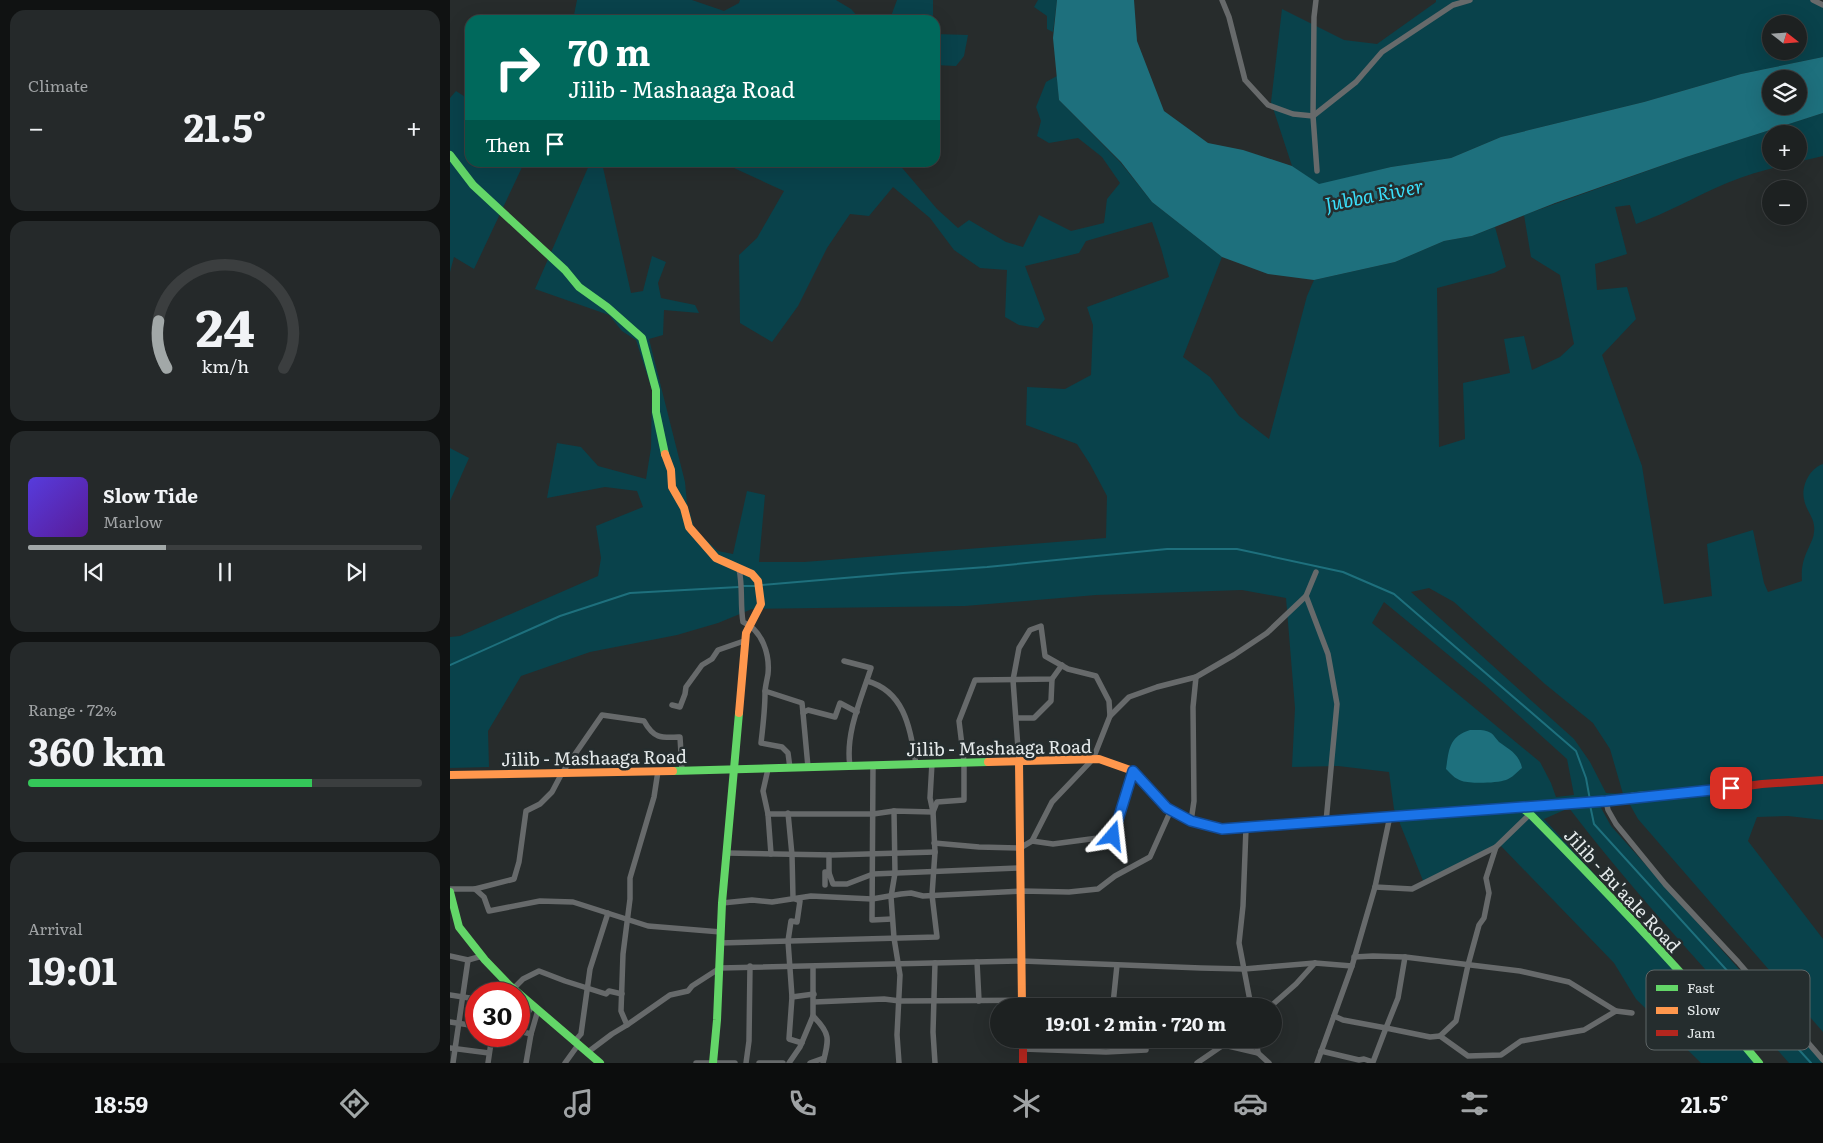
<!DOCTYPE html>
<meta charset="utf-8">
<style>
body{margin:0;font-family:Literata,serif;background:#25292a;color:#f1f3f6;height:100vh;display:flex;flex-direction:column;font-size:19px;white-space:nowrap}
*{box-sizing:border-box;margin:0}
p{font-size:16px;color:#a0a3a5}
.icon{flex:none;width:28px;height:28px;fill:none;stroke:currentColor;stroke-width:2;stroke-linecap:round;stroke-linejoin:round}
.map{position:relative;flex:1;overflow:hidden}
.drawer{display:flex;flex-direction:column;gap:10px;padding:10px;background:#101212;width:450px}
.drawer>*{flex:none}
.top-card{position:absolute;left:15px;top:15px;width:475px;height:152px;border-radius:15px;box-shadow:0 5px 20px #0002,0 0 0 1px #3b3e3f;background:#00695c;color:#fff;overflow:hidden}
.needle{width:32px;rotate:107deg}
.controls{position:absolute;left:1312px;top:15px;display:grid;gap:10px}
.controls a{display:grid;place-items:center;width:45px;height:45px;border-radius:50%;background:#1d2121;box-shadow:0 5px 20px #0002,0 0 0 1px #3b3e3f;font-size:25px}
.speed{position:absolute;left:15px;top:982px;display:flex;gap:10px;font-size:25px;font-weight:700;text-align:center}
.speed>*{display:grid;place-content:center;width:65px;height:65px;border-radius:50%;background:#1d2121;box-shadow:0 5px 20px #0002,0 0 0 1px #3b3e3f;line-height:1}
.speed .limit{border:8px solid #d22;background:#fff;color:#111}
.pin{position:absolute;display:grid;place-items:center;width:42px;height:42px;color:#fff;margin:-21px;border-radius:10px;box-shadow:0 2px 8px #0006}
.me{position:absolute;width:55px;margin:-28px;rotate:17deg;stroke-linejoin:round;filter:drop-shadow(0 0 4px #0008)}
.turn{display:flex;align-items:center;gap:18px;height:105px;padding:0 20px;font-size:22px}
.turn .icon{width:65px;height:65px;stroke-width:2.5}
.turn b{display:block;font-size:35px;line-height:42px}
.then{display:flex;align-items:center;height:48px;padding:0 20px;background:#0003;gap:10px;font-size:19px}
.big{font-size:38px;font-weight:700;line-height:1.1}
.drawer .widget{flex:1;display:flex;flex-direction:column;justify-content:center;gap:8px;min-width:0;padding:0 18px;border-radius:15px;background:#25292a}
.drawer .dial{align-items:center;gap:0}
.dial svg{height:130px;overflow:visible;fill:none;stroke:#3b3e3f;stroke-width:7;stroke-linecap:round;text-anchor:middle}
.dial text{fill:#f1f3f6;stroke:none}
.song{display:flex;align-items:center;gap:15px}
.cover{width:60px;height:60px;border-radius:8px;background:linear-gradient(135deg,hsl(250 70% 55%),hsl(270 70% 35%))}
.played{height:5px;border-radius:2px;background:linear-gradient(90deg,#a2a8a8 35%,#3b3e3f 35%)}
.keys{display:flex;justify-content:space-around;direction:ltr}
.heat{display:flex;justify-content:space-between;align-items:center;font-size:28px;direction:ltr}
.charge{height:8px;border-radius:4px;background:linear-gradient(90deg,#34c759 72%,#3b3e3f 0)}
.trip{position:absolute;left:540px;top:998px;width:292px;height:50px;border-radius:25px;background:#1d2121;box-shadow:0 5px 20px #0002,0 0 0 1px #3b3e3f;font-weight:700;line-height:50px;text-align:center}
.tabs{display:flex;height:80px;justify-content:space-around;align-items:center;background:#0c0d0d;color:#a0a3a5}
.tabs .icon{width:35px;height:35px}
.tabs .selected{color:#a2a8a8}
.tabs b{font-size:22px;color:#f1f3f6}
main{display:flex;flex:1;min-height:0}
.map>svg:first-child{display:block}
.green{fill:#09424b;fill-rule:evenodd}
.water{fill:#1e707d;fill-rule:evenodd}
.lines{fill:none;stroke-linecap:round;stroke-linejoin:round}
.stream{stroke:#1e707d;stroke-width:2}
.street{stroke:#676a6b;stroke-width:5.5}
.fast{stroke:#63d668;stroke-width:8}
.slow{stroke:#ff974d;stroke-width:8}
.jam{stroke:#b3261e;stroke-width:8}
.route-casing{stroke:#114b97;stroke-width:12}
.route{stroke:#1a73e8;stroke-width:9}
.labels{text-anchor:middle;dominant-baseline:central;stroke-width:5;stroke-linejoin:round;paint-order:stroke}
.street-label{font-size:18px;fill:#e5eaeb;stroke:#252d2e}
.water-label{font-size:19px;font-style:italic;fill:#3adffa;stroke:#252d2e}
.key{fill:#252d2e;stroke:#5f6667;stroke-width:1}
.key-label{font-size:14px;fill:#e5eaeb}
</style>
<main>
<section class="drawer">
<div class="widget"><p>Climate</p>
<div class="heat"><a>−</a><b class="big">21.5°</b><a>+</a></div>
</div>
<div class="widget dial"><svg viewBox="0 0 100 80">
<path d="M14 69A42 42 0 1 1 86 69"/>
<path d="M14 69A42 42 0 0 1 9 40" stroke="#a2a8a8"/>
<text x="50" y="56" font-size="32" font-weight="700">24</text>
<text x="50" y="72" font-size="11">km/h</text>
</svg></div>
<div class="widget">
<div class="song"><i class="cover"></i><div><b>Slow Tide</b><p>Marlow</p></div></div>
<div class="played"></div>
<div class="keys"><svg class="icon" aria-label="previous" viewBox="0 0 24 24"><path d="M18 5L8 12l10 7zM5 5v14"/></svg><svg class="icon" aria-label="pause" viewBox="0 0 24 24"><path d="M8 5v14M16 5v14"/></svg><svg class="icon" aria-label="next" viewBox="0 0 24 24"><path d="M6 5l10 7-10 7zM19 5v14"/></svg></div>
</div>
<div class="widget"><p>Range · 72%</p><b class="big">360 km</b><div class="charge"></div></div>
<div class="widget"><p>Arrival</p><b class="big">19:01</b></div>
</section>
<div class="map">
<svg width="1373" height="1063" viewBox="0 0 1373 1063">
<rect width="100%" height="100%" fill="#272c2c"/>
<!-- green -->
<g class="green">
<path d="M127 0H242L274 11 289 3 290 0H386L401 9 411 20H123Z"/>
<path d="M447 0H483V20H426L440 19Z"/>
<path d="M588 0H607L603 32 597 29V16L584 7Z"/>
<path d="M986 0H1367L1373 3V57L1291 74 1194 102 1051 137 1001 158 941 167 869 185 842 166 821 102 832 9 894 40 927 44 986 2ZM1321 24H1349V51H1321Z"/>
<path d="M485 34 518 35 514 56 506 66 485 65Z"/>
<path d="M607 76 609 100 671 163 702 202 772 257 733 357 760 377 789 416 819 439 857 296 864 280 945 262 994 241 1022 236 1045 227 1056 267 1044 273 987 288 989 447 1015 439 1013 383 1060 373 1054 339 1074 336 1082 370 1110 357 1124 344 1110 275 1081 257 1074 215 1236 157 1373 113V156C1341 164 1308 170 1277 183 1246 196 1218 213 1186 224L1180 205 1165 207 1177 254 1145 264 1147 290 1177 287 1186 319 1152 355 1192 466 1214 604 1262 596 1257 544 1303 530 1314 583 1318 592 1352 581C1351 568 1353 559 1359 547 1361 542 1364 537 1364 532 1366 518 1356 512 1354 499 1351 486 1360 468 1373 464V820L1338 816 1307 817 1298 841 1373 939V1032L1188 819 1179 803 1150 806 1161 826 1373 1063H1339C1265 979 1187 897 1119 808L1094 819 1204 939 1312 1063H1251L1186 999 1164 963 1051 846 974 883 944 809 939 772 888 766 842 767 845 708 836 598 792 590 646 595 515 606 302 609 268 623 227 635 140 652 71 676 38 731 39 767 0 768V637L10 636 148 576 151 558 146 526 193 507 187 491 155 487 97 498 107 443 131 447 148 466 196 479 201 448 202 390 186 340 172 331 159 315 85 289 140 163H152L181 293 193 291 202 256 216 262 208 283 211 298 245 305 249 313 214 310 213 335 199 339 235 482 237 503 245 530 268 551 283 554 297 491 315 495 309 562H354L656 538 657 496 640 464 627 444 576 425 577 387 615 389 641 375 643 325 637 307 719 277 711 248 702 222 636 241 629 253 575 266 595 319 588 328 569 325 555 317 557 270 530 268 504 250 480 218 443 187 419 216 400 214 377 248 348 306 322 342 290 323 289 255 307 238 334 191 273 163H448L487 209 508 228 519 220 556 242 573 247 589 215 621 231 654 223 657 199 670 183 652 157 628 138 599 143 587 136 591 121 586 107 596 82ZM1321 134H1349V161H1321ZM979 588 1004 602 1095 684 1143 723 1160 749 1173 794 1156 793 1140 762 1124 739 961 592ZM934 602 1035 685 1117 759 1124 795 1106 797 1101 783 1090 762 922 623Z"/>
<path d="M6 91 20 100V162L74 163 24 269 4 257 0 272V98Z"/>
<path d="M0 448 19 458 0 501Z"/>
</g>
<!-- water -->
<g class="water">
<path d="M607 0H684L687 41 714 111 758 143 793 150 842 166 869 184 941 167 1001 158 1051 137 1194 102 1291 74 1373 57V113L1236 157 1105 203 1022 236 994 241 945 262 864 280 818 274 772 257 702 202 671 162 609 100 603 38ZM1321 79H1349V106H1321Z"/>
<path d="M1020 730C1027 730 1035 729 1041 733 1044 735 1046 739 1049 742 1060 750 1069 754 1072 768 1067 772 1062 778 1056 780 1047 783 1021 784 1012 781 1005 779 1000 773 996 769 999 749 999 737 1020 730Z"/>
</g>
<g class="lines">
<!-- stream -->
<g class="stream">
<path d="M311 585 453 573 537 567 717 549H787L893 572 944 594 1126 751 1136 778 1140 800"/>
<path d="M293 586H306"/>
<path d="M0 665 110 616 180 593 289 587"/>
<path d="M1140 805 1144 824 1361 1063"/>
</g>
<!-- street -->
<g class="street">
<path d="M772 0 779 17 795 80 818 105 843 114 863 116 906 82 932 52 1003 5 1020 0"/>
<path d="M866 0 864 17 863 116 867 171"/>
<path d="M1363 0 1373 5"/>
<path d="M289 569C293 587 290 604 293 622 312 630 320 654 318 674 317 680 315 687 315 693 315 710 313 726 311 743L332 747 338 753 340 768"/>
<path d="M856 596 878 654 887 704 876 822"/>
<path d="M394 661 421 668C411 699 395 734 400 766"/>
<path d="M417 681C456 692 460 730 466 764"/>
<path d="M315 691 352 703 353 713 358 710 385 717 390 703 407 712"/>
<path d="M222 705 230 707 235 694 236 687 252 665 262 659 268 650 294 641"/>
<path d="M353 713 358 767"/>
<path d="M566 718H584L601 701 602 679"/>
<path d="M569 762 563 680 569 648 580 630 591 626 595 656 618 669 646 676 659 701 660 716"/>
<path d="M423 765 422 920 442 919"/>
<path d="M318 769 313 791 318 814 321 854"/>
<path d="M1156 801 1158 810 1166 824 1215 884 1288 962 1373 1060"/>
<path d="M444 811 445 873 441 897 444 938 450 975 447 1035 449 1063"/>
<path d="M338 813 342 855 343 898 350 901 347 922 341 921 338 941 342 997 339 1039 352 1043"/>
<path d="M318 814H423L444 811 483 812 487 802 514 800V762L509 721 525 680 602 679 612 665"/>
<path d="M741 821 744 801 743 707 746 677"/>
<path d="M796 828 793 906 789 943 801 1006"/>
<path d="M582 841 603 844 663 836 683 771"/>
<path d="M484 843 529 847 570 848 582 841 602 802 643 759 660 716 679 697 707 687 746 677 784 655 817 633 856 596 866 572"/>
<path d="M277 853 383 855 485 852"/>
<path d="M379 873V855"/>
<path d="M375 885V872L379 873 383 884H397L423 874 570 868"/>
<path d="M925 887 962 889 1046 847 1080 814"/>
<path d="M0 889H25L34 897 39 911 90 901 123 902 198 926 271 932"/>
<path d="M25 889 64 879 69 862 76 811 90 804 102 792 112 773 152 715 194 721C204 739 211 738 230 737L232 770"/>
<path d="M272 903 302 900 322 902 361 896 422 899 451 894 461 893 473 896 571 891 619 892 648 889 665 876 700 857 721 810"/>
<path d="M270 943 487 937 482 895 485 852 483 812 480 798 482 763"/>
<path d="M0 956 18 960 32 956"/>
<path d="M904 957 923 956 955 957 1070 971 1119 982 1166 1011"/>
<path d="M527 962 529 1001"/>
<path d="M485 963 483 1032 485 1063"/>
<path d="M64 988 73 979 89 971 115 981 156 994 159 991 172 994"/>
<path d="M51 994 52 991 60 987"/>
<path d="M0 995 26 999"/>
<path d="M342 997 364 994"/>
<path d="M364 1002 434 999 450 1001 589 1000"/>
<path d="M663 1004 667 965"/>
<path d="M821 1006 846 984 865 963"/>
<path d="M69 1007 79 1011 83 1005"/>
<path d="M363 1016C381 1034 379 1039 373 1063"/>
<path d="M884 1016 893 1020 936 1028 948 998 955 957"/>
<path d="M0 1022 26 1026"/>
<path d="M177 1025 171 1011 173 954 180 899V878L204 797 208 771"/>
<path d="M69 1031 81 1034"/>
<path d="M990 1036 1006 1021 1018 965 1029 925 1034 918 1039 893 1036 878 1046 847"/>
<path d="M806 1039 808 1053 819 1063"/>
<path d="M566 1040 573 1043"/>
<path d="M124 1042 131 1034 140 969 158 913"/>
<path d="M774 1045 808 1053"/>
<path d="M0 1048 39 1053"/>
<path d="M573 1049 656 1052 696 1050 695 1039"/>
<path d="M871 1051 909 1060 914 1059 923 1062 936 1028 980 1037 990 1036 1018 1056 1051 1055 1071 1041 1134 1030 1166 1011 1182 1013"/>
<path d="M138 1052 162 1034 177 1025 220 995 238 991 242 986 270 968 572 961 751 968 794 969 865 963 902 966"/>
<path d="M3 1063 18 960"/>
<path d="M38 1063 42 1036"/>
<path d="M76 1063 81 1034 88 1010"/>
<path d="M115 1063 128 1045"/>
<path d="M246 1063H285"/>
<path d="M296 1063 299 1041 300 966"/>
<path d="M309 1063H333"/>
<path d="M339 1063 350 1047 363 1016V967"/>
<path d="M360 1063 374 1058"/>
<path d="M747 1063 782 1039"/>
<path d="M867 1063 902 966 925 887 940 816"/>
</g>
<!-- fast -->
<g class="fast">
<path d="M0 155 23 185 115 270 129 287 157 307 192 338 206 390V412L215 454"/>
<path d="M223 771 538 762"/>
<path d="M1071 807 1080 814C1159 894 1237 976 1309 1063"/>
<path d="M852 823 1156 801 1187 796 1252 792"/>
<path d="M0 892 9 927 35 960 59 985 150 1063"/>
<path d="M263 1063 267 1020 272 903 289 713"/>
</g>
<!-- slow -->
<g class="slow">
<path d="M215 454 221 470 222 487 234 508 239 527 266 558 302 574 308 581 311 604 296 633 289 713"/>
<path d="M538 762 649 759 683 771 711 801"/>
<path d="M569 762 572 1006"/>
<path d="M0 775 223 771"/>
</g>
<!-- jam -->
<g class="jam">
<path d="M1252 792 1312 784 1373 780"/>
<path d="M711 801C746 840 806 827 852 823"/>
<path d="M573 1039V1063"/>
</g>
</g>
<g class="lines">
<!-- route casing -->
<g class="route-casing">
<path id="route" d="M663 836 683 771 717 808 741 821 772 829 1156 801 1281 788"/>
</g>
<!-- route -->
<use href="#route" class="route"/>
</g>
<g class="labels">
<!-- street labels -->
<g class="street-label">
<text transform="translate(549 747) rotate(-1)">Jilib - Mashaaga Road</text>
<text transform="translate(144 757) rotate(-1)">Jilib - Mashaaga Road</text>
<text transform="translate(1173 890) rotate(47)">Jilib - Bu'aale Road</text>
</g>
<!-- water labels -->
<g class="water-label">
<text transform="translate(924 194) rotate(-11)">Jubba River</text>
</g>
</g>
<!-- legend -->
<rect x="1196" y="970" width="164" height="80" rx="8" class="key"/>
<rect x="1206" y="985" width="22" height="6" fill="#63d668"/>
<rect x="1206" y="1007" width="22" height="7" fill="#ff974d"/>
<rect x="1206" y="1030" width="22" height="6" fill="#b3261e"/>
<g class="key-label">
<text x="1237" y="993">Fast</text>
<text x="1237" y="1015">Slow</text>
<text x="1237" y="1038">Jam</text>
</g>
</svg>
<div class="controls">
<a><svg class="needle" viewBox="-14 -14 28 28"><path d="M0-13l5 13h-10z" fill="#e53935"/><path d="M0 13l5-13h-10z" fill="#a0a3a5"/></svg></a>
<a><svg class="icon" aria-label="layers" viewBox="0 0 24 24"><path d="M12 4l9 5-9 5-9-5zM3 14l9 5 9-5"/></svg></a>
<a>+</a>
<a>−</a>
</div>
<div class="speed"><div class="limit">30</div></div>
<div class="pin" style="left:1281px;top:788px;background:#d93025"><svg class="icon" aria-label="arrive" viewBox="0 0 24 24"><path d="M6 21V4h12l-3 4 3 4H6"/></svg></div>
<svg class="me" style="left:663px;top:836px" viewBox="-20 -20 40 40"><path d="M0-17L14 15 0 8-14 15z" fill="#1a73e8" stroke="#fff" stroke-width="4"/></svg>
<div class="trip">19:01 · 2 min · 720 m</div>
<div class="top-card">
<div class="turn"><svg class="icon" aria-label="right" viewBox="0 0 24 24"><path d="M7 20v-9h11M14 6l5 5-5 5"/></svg><div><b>70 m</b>Jilib - Mashaaga Road</div></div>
<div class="then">Then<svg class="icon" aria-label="arrive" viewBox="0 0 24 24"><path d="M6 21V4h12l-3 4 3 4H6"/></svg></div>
</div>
</div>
</main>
<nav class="tabs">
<b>18:59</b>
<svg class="icon selected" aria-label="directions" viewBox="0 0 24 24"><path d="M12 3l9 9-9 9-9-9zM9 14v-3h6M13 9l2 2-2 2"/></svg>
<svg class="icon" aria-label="music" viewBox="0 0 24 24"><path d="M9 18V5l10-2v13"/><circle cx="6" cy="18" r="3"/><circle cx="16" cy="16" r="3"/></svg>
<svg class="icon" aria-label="phone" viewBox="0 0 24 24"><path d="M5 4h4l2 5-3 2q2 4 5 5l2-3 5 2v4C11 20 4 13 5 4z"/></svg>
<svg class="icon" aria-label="climate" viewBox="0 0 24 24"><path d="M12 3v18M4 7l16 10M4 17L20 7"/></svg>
<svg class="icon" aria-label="car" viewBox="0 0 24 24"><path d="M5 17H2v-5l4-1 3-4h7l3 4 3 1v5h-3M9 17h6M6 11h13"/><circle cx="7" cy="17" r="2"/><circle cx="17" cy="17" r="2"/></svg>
<svg class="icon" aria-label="filters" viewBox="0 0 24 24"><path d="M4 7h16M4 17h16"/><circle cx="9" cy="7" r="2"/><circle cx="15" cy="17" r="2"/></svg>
<b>21.5°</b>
</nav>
